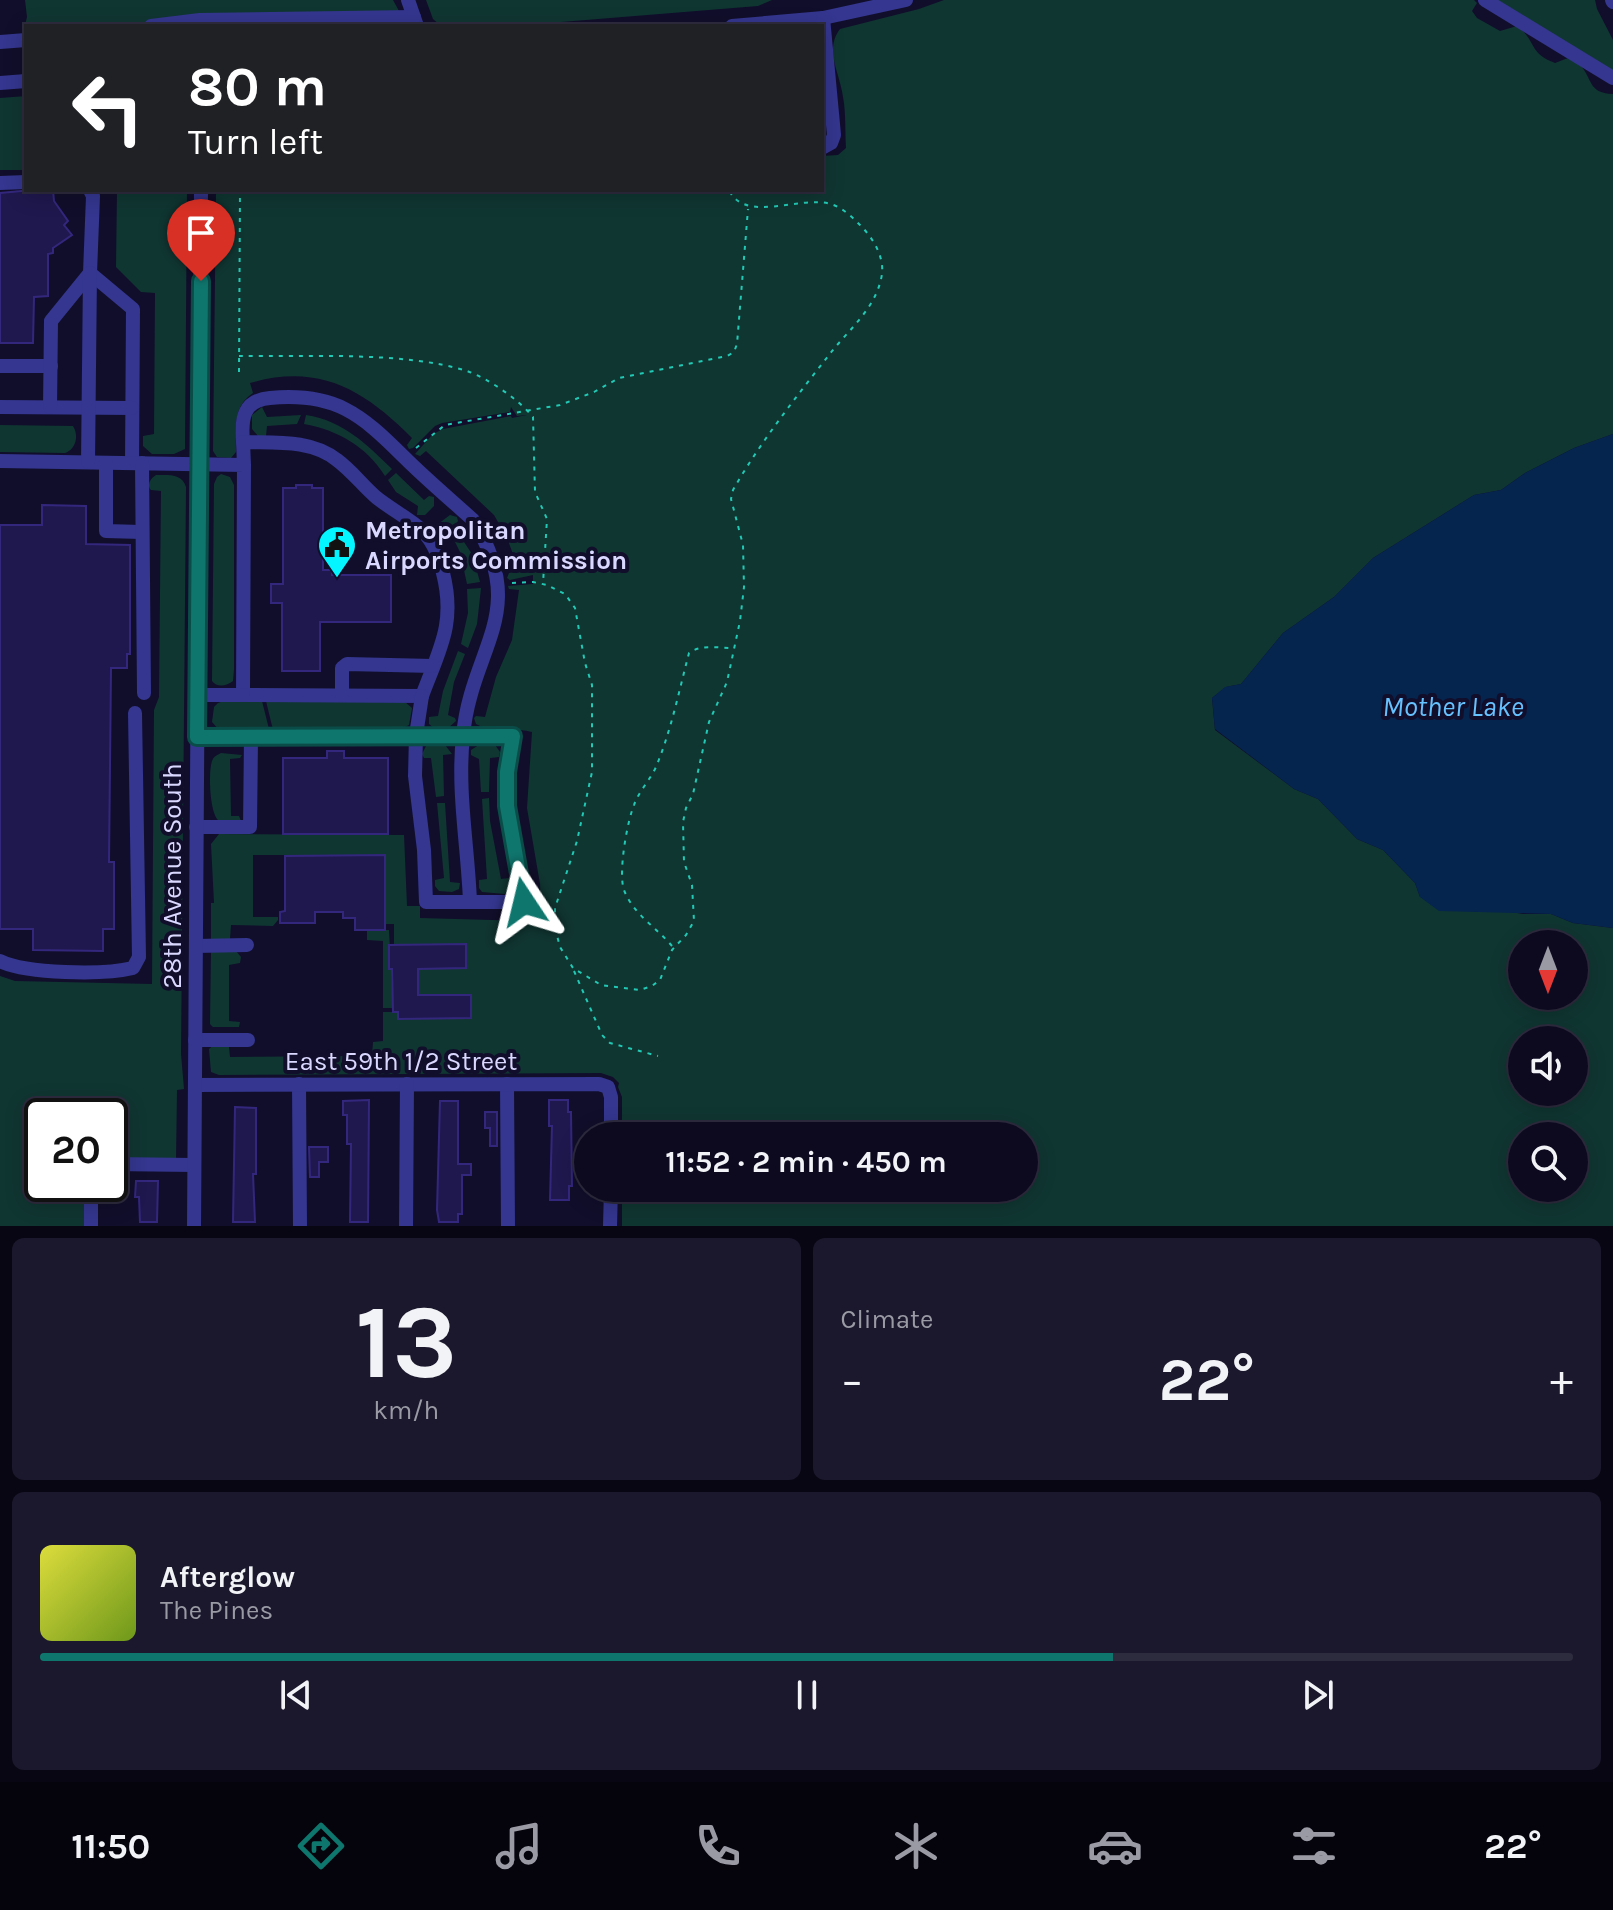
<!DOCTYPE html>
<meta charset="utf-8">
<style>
body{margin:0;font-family:Karla,sans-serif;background:#1b182d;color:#f1f3f6;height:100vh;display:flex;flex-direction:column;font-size:30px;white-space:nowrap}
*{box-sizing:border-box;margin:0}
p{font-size:26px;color:#9a9aa5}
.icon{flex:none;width:44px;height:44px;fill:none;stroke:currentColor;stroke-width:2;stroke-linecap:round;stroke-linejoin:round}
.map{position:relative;height:1226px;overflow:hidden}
.details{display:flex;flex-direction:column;gap:12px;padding:12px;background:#070612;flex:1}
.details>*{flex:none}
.hud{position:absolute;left:24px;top:24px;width:800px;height:168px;border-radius:0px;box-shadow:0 4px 20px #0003,0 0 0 2px #2d2b3e;background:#202124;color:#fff;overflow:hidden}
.needle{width:52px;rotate:180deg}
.tools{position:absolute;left:1508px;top:930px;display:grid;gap:16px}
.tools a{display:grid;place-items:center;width:80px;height:80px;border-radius:50%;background:#0d0a20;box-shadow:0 4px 20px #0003,0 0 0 2px #2d2b3e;font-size:40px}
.speed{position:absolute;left:24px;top:1098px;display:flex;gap:16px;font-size:40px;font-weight:700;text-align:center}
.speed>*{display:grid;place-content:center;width:104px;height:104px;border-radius:50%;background:#0d0a20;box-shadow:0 4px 20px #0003,0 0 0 2px #2d2b3e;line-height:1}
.speed .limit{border:4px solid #111;border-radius:12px;background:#fff;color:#111}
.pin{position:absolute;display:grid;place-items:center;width:68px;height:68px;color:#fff;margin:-82px -34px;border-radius:50% 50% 50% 0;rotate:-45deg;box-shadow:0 0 8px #0007}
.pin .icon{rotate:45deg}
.me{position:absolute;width:88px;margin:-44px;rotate:350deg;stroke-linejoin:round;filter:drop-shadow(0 0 6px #0008)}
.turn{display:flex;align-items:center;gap:28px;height:168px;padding:0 32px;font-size:36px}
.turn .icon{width:104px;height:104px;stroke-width:2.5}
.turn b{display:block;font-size:56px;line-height:68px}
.big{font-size:60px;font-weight:700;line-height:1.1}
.details .tile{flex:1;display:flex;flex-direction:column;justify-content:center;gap:12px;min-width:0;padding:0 28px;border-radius:12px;background:#1b182d}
.details .dial{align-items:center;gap:0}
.dial b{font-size:104px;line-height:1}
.song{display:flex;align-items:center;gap:24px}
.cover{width:96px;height:96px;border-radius:12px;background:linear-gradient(135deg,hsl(60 70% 55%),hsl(80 70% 35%))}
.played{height:8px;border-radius:4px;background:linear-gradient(90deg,#0f766e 70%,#2d2b3e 70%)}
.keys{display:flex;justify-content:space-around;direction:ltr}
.heat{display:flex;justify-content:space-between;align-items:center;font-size:44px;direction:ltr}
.details .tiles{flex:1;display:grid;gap:12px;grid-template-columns:1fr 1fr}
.tile:last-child{grid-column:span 2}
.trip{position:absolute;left:574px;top:1122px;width:464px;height:80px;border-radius:40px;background:#0d0a20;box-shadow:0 4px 20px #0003,0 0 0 2px #2d2b3e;font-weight:700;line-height:80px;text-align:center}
.tabs{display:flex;height:128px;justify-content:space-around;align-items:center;background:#05040d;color:#9a9aa5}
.tabs .icon{width:56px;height:56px}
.tabs .selected{color:#0f766e}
.tabs b{font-size:36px;color:#f1f3f6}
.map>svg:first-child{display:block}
.green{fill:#103632;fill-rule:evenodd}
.water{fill:#05244e}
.building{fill:#1f184e;stroke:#33277d;stroke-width:2}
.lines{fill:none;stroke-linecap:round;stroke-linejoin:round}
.path{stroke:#22c9b5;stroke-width:2;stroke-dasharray:4 6;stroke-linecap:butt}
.minor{stroke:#34368f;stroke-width:14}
.route-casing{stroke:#0a4d48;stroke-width:20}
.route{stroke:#0f766e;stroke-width:14}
.labels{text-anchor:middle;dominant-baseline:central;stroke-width:8;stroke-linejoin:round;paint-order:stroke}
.poi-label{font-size:26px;font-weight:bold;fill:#dad8ff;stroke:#110e2b;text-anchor:start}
.street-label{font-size:26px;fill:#dad8ff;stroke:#110e2b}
.water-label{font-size:28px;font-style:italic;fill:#66c1ff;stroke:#110e2b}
</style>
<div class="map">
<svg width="1613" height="1226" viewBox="0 0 1613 1226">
<rect width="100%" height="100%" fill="#110e2b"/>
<!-- green -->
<g class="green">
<path d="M25 0H393L399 11 201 16 128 26H26V36L23 33 27 17Z"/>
<path d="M426 0H772L758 6 512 26H441L433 19Z"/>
<path d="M944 0H1474L1477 3 1472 11 1477 18 1500 31 1517 26C1537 41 1528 53 1555 63L1568 58C1572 61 1576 62 1580 65 1593 78 1587 93 1613 94V434L1574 448 1525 473 1501 490 1474 495 1373 558 1334 597 1283 633 1241 684 1226 687 1212 698 1215 730 1294 789 1318 799 1357 839 1383 850 1415 883 1420 897 1523 914H1551L1573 923 1613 928V1226H622V1188H1024V1136H622V1097L618 1087 619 1083 613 1077 601 1073 219 1075 211 1072 209 1049 214 1045 229 1047 230 1057 372 1056 373 1042 383 1041V1012H398L399 1019 471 1018V995H399V969L466 968V945H394V924H361L384 855H253V917H278V920L273 926 231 925 230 939H211V903H214L211 844 219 834 404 835 407 906H420V918L528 921 529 909H541L540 884 527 808 532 732C514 727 492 733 476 724L474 718 476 716 485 717 496 677 512 640 519 590 509 589 508 586 533 584V575L510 580 507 578 509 573 519 570 507 538 494 515 426 451 420 456 415 454 433 434 443 429 511 416 512 418 527 415 517 416 511 407 510 412 442 423 435 426 413 448 409 449 407 445 412 438C364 390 320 363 250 383L253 393C232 407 236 429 236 452L231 458 217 457 213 451 216 190H822V156L838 155 846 148C845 131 846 113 843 97 840 73 824 50 840 29L919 9ZM1522 944H1574V996H1522ZM1522 1040H1574V1092H1522ZM1522 1136H1574V1188H1522Z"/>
<path d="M1494 0H1595L1597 9 1613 40V72Z"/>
<path d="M26 96V170H0V98Z"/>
<path d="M117 190H187L185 444V449L174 454H152L143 446V436L154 434 155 293 141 292 116 267Z"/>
<path d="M262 407 267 417 301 415 297 424 267 426 266 436H258L252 429V415Z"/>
<path d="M306 415C344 421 366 444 392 469L385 476C367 447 338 430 304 424Z"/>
<path d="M0 425 73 426C79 436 76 449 65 453L0 452Z"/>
<path d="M396 473 424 500 429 496 434 497V506L425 515H417L418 506 396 492 388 480Z"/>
<path d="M221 474 230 477 234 485V669L233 681C227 686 217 688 212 681L214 484 217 477Z"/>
<path d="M156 475C168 475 182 473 186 487L181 1054 184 1089 177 1090 176 1160 110 1161V1116H42V1184H85V1226H0V976L15 981 152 984 154 710 159 697 161 491 151 490C146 485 151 478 156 475Z"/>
<path d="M450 515 457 517 458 521 454 527 472 554 480 582 467 584 460 552 450 532 442 535 439 533 438 524Z"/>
<path d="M481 588 477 624 468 648 461 644 468 613 467 589Z"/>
<path d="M458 651 465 654 454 682 448 715 455 718 456 721 448 728H434L429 724V717L438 716 443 691Z"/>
<path d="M224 701H262L269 729 219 730 212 722 214 707 218 703Z"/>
<path d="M266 701 405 702 412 708 409 725 403 728 273 730Z"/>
<path d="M445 745 452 754 443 755 444 796 436 797 431 758H424L422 754 426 746Z"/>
<path d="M479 745H495L500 752 499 757 490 758 489 792H481L479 759 471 755V750Z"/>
<path d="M221 753 242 755 240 758 230 759 231 816H239L241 821 218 820C210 812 208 773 212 761 214 756 216 756 221 753Z"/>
<path d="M489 798 490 821 501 879 509 878 512 881V888L505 894 482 892 479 888V880L487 879 482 799Z"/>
<path d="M437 803H445L450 882 460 883 459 889 452 892 439 891 435 886V880L444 878Z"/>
<path d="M367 930H389L393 1008H383V941L367 940Z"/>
<path d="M211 951H236L241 957 240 963 229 965V1021L240 1022 239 1027H213L210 1024Z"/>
</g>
<!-- water -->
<path class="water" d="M1613 434V928L1573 923 1551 914 1439 911 1420 897 1415 883 1383 850 1357 839 1318 799 1294 789 1215 729 1212 698 1225 687 1241 684 1283 633 1334 597 1373 558 1474 495 1501 490 1525 473 1574 448Z"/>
<!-- building -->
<g class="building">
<path d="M32 190H53L54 201 68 221 64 225 72 235 53 248V253L48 254V296L34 297 33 343H0V193Z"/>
<path d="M296 485H312V488H323V570H332V575H391V622H320V671H282V603H271V584H283V488H296Z"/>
<path d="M42 505 86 506V544L130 545V654H127V668H111L109 862H114V929H103V951L33 950V929H0V525H42Z"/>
<path d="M327 751H344V758H388V834H283V758H327Z"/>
<path d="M385 855V930H355V918H343V912H315V923H280V912L285 911V856Z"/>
<path d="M466 944V968L418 969V995H471V1018L398 1019V1012H393L392 969H389V945Z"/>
<path d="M369 1100 368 1222H350L351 1144H347V1115H343V1101Z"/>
<path d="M549 1100H568V1112H571L572 1186H569V1200H550L552 1126H549Z"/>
<path d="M440 1101H458V1164H471V1175H462V1214H458V1222H439L437 1210Z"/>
<path d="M235 1107 256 1108V1174H253L255 1222H233Z"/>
<path d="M485 1112H497V1146H490V1128H485Z"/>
<path d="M309 1147H328V1162H319V1177H310Z"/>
<path d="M136 1181H158L157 1222H140L139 1197H135Z"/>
</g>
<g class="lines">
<!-- path -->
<g class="path">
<path d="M239 356C306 357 404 351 467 371 489 379 518 399 533 417L535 492 547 519 543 583"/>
<path d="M239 372 240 190"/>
<path d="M416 448 445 425 560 405 594 392 619 378 727 356 734 352 737 344 748 209"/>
<path d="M512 583 533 582 547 585 565 594 575 608 585 663 592 685V772L577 841 555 908V928L560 947 573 968 601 985 640 990 652 986 660 980 672 950 686 935 694 921 692 885 684 862 683 822 686 808 693 794 709 722 727 682 740 621 744 587 743 545 731 499 733 490C759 444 796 397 829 355 848 330 877 308 882 274 884 256 873 238 860 225 852 217 843 208 831 204 800 195 745 224 729 190"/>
<path d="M672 946C656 927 633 914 624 890 618 873 627 822 634 805 639 791 650 780 656 767 671 731 679 691 689 653 701 644 718 648 733 648"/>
<path d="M574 971 602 1035 610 1043 658 1056"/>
</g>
<!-- minor -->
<g class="minor">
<path d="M408 0 417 26"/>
<path d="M1485 0 1613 78"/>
<path d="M1612 0 1613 2"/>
<path d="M151 26 200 20 414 17"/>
<path d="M732 26 823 18 906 0"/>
<path d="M0 42 26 40"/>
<path d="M0 83 26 81"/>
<path d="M822 148 831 143 834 135 823 18"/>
<path d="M0 183 26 182"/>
<path d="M90 190 93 196 90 273 133 309 132 463"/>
<path d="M0 366H51"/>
<path d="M0 407 132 408"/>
<path d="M50 407 51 321 90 273"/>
<path d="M243 442C241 419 243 400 270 398 335 392 361 414 404 457 426 479 450 499 473 520 531 613 471 647 463 736 457 791 468 847 470 902"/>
<path d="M0 461 244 465 243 442C274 443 311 439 337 460 352 471 363 486 377 498 390 508 404 516 417 526 432 538 439 555 443 573 456 624 439 650 422 696L243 695 244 465"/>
<path d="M88 462 90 273"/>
<path d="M106 463V531L141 532"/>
<path d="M142 463 144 693"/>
<path d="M198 695H243"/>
<path d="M342 695V668L347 664 433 666"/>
<path d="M197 737H251"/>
<path d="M196 827H250L251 737 513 736 507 772V806L524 902H426L424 850 415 776 416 735 422 696"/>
<path d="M196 946 247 945"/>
<path d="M0 961C26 974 104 975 133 968L139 957 135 713"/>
<path d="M195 1040H248"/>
<path d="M299 1084 300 1226"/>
<path d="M507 1084 508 1226"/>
<path d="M195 1085 599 1084 608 1087 611 1097V1136"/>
<path d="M110 1164 194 1165"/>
<path d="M91 1226V1184"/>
<path d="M194 1226 201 190"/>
<path d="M406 1226 407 1084"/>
<path d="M610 1226 611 1188"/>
</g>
</g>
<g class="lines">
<!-- route casing -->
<g class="route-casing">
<path id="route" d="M201 281 197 737 513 736 507 772V806L524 902"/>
</g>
<!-- route -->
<use href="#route" class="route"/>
</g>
<!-- icons -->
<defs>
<g id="civic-pin" transform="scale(2)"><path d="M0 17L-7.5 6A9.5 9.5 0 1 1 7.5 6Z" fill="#04f5ff" stroke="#110e2b"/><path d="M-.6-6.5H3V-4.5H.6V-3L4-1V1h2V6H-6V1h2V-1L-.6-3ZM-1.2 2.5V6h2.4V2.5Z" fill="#111"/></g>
</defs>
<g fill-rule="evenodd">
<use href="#civic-pin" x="337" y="545"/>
</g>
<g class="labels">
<!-- poi labels -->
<g class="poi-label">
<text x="365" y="530">Metropolitan<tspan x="365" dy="30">Airports Commission</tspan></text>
</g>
<!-- street labels -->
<g class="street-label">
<text transform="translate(172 876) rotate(-90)">28th Avenue South</text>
<text x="401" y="1061">East 59th 1/2 Street</text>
</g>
<!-- water labels -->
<g class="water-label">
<text x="1453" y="706">Mother Lake</text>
</g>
</g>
</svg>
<div class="tools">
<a><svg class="needle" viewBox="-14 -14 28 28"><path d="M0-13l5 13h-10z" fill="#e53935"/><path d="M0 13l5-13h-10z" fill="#9a9aa5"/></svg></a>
<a><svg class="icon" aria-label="sound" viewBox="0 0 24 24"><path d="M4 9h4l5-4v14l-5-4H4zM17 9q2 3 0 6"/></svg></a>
<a><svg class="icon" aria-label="search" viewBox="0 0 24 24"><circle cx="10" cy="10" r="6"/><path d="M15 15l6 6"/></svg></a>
</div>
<div class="speed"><div class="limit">20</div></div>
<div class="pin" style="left:201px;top:281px;background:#d93025"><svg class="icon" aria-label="arrive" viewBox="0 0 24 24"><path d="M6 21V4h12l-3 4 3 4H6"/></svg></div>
<svg class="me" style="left:524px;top:902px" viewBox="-20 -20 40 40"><path d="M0-17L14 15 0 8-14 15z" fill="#0f766e" stroke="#fff" stroke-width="4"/></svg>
<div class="trip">11:52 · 2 min · 450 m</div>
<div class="hud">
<div class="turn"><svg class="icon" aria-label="left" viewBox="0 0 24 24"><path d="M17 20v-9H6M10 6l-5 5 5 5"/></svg><div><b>80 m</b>Turn left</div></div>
</div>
</div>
<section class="details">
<div class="tiles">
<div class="tile dial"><b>13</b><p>km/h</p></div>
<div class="tile"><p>Climate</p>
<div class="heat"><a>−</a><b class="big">22°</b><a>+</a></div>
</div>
<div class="tile">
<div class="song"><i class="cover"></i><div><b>Afterglow</b><p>The Pines</p></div></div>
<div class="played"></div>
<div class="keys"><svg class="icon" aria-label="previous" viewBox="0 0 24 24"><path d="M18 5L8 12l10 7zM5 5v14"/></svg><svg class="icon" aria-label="pause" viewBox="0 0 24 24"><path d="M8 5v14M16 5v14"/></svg><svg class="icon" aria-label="next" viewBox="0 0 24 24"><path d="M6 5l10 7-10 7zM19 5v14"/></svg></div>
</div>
</div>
</section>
<nav class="tabs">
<b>11:50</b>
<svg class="icon selected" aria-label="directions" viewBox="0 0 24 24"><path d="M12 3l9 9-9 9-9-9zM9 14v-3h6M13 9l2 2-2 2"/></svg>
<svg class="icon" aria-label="music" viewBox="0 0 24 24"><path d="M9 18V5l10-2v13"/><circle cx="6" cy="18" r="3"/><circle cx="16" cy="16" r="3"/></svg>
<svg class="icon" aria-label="phone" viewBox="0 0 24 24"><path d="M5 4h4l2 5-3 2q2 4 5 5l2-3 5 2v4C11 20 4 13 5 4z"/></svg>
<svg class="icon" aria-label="climate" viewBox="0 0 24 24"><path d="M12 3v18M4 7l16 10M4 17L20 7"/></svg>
<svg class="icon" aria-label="car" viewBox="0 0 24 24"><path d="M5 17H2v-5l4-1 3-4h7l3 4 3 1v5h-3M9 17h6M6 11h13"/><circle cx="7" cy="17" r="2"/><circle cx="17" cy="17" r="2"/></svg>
<svg class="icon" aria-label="filters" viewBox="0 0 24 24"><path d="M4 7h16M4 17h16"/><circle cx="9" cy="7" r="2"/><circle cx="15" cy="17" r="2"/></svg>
<b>22°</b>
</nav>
